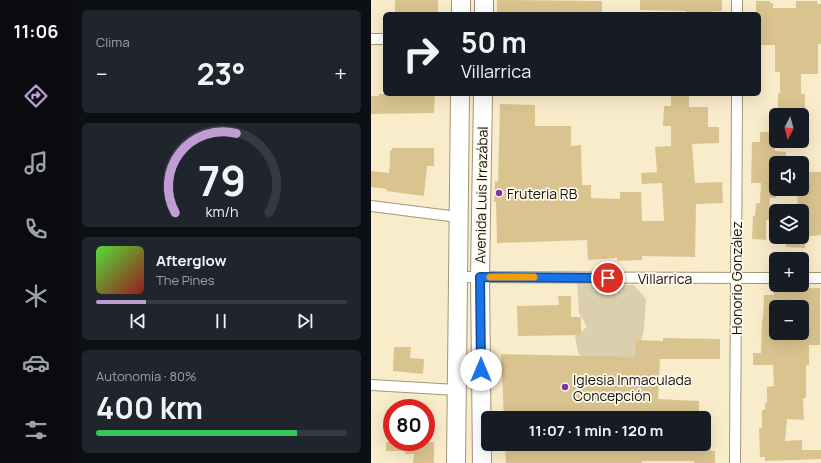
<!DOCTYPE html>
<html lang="es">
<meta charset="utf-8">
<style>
body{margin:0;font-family:Manrope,sans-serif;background:#20242c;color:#f1f3f6;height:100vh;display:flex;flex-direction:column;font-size:15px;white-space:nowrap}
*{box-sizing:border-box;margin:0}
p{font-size:13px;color:#9ea1a6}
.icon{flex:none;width:22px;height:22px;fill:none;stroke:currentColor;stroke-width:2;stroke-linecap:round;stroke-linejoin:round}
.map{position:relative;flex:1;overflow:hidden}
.details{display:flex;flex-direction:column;gap:10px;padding:10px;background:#0d0f14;width:299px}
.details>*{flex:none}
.banner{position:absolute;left:12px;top:12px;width:378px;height:84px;border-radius:6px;box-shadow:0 4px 16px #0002;background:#171b24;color:#f1f3f6;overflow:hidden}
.needle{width:26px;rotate:186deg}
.tools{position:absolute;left:398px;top:108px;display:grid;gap:8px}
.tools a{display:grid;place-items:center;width:40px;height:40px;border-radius:6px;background:#171b24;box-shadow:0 4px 16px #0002;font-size:20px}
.speed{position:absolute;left:12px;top:399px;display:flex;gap:8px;font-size:20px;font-weight:700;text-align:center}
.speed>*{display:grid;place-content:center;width:52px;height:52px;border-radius:50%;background:#171b24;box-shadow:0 4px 16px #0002;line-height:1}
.speed .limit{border:6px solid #d22;background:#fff;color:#111}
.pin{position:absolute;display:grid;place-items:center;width:34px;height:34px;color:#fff;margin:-17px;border:2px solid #fff;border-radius:50%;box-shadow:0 1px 4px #0007}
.me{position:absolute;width:44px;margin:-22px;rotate:0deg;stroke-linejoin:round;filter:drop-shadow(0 0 3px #0008)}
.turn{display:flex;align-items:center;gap:14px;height:84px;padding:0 12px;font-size:18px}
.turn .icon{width:52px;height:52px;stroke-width:2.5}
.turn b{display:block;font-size:28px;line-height:34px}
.big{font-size:30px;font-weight:700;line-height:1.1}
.details .widget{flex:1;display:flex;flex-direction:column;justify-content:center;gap:6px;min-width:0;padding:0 14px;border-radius:6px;background:#20242c}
.details .dial{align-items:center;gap:0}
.dial svg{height:104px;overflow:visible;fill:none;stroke:#363941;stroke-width:7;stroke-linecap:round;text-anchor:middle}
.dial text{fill:#f1f3f6;stroke:none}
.song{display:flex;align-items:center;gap:12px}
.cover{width:48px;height:48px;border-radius:6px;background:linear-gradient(135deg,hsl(110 70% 55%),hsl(0 70% 35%))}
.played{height:4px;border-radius:2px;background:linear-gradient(90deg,#bf9cd1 20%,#363941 20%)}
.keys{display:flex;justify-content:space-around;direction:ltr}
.heat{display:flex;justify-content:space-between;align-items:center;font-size:22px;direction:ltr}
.charge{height:6px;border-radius:3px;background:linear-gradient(90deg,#34c759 80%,#363941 0)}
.trip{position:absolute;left:110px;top:411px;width:230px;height:40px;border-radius:6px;background:#171b24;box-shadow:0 4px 16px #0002;font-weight:700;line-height:40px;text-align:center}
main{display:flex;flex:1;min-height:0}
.tab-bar{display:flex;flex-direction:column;width:72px;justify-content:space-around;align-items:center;background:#090b0e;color:#9ea1a6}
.tab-bar .icon{width:28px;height:28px}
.tab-bar .on{color:#bf9cd1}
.tab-bar b{font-size:18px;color:#f1f3f6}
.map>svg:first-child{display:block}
.green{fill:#dbcfaf}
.building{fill:#d9c490;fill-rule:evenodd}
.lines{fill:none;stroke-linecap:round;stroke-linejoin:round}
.street-casing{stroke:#a29677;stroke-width:12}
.highway-casing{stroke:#a29677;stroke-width:20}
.street{stroke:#fff;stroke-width:10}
.highway{stroke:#fff;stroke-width:18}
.route-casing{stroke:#114b97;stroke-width:10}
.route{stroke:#1a73e8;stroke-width:7}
.slow{stroke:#f59e0b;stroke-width:7}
.poi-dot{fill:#8232a3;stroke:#fffaed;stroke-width:1.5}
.labels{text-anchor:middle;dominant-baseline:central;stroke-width:3.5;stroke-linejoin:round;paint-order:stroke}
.poi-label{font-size:14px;fill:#161207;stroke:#fffaed;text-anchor:start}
.street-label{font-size:14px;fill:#161207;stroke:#fffaed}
</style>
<main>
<nav class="tab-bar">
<b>11:06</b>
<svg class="icon on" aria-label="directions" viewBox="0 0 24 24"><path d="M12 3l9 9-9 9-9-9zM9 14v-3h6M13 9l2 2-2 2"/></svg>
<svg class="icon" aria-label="music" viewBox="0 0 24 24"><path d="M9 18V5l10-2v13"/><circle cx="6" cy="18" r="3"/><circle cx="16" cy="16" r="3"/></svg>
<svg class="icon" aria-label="phone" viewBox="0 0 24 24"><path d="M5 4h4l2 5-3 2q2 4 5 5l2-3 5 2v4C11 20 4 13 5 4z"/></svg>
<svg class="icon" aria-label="climate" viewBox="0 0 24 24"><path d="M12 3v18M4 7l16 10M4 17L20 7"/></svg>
<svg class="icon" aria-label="car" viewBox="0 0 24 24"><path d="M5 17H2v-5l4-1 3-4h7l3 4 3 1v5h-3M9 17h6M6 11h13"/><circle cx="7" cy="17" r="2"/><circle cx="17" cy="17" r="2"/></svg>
<svg class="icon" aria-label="filters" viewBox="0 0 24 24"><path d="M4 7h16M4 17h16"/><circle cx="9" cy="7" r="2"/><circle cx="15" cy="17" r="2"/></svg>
</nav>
<section class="details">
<div class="widget"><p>Clima</p>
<div class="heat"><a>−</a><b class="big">23°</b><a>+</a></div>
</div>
<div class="widget dial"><svg viewBox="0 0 100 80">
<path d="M14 69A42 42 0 1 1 86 69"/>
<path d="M14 69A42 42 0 0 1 61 8" stroke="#bf9cd1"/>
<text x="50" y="56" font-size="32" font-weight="700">79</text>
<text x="50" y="72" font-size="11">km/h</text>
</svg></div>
<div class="widget">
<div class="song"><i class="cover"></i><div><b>Afterglow</b><p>The Pines</p></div></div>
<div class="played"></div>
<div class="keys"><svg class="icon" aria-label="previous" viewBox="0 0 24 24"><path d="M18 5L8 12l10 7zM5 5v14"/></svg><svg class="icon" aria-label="pause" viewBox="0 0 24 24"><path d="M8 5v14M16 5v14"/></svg><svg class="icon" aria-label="next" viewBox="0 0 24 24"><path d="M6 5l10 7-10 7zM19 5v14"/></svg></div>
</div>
<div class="widget"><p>Autonomía · 80%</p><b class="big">400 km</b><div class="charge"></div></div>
</section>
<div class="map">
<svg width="450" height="463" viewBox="0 0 450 463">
<rect width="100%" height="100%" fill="#f9eccb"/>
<!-- green -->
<path class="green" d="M206 282 223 285H263L275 299 273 329 267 357 215 362 207 352 204 336 216 327 208 313Z"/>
<!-- building -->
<g class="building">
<rect x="24" y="0" width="43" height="14"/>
<path d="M126 0 231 1V14H152V12H126Z"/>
<path d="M269 0H351V11L315 13V11L269 10Z"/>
<path d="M385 1H399V3H402V8H425V1H446V4H450V44H447V74H430V94H434V112H407V93H409V72H404V45H388V14H385Z"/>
<path d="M8 94H26V96L64 95 63 113 0 114V96H8Z"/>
<path d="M300 94H318V107H337V127H348V143L321 144 324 183 351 182 352 203 325 204 324 257 271 256V260L246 261V258L217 260 216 240 126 243 125 202H123L124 181 127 182 129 104 164 105V126H200V146L210 145 211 185H220V198L249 199V192H270L271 221H293L291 183 271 184 270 173 286 172 284 147 300 146V126H292L293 106H300Z"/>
<path d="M389 132H404V151L415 152V163H405V198H399L398 220H395V240L381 239 382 216H384L385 203H389L390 183H380L381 142H389Z"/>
<path d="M21 148H63V166H56L53 196 15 191 16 189 0 187V171L18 173 19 162V150H21Z"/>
<path d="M431 172H450V235L431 237V211H427L426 189H431Z"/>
<path d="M415 237H434V248L415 247Z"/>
<path d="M449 288V345H438V365H435V398H432L433 420 416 419 414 441 431 440V450H450V459L394 461V457H389L388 428H391V410H394V403H396V387L403 386 402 365H382V353H390L391 319H392L393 295H403L402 289ZM405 307H431V333H405Z"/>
<path d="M187 296H200V317H210V335L147 336 146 306 188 305Z"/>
<path d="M292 338 349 339V359H289L287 399 328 401V418H133L130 354 264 357 265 340 292 341Z"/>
<path d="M23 347H40L39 358 53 359 52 374 22 371Z"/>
<path d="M15 442H63V463H42L43 454H34V451H15Z"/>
<path d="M134 444H340V451H344V463H323V461H271V463H135Z"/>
</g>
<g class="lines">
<!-- street casing -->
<g class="street-casing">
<g id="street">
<path d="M366 14V0"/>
<path d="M0 39H14"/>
<path d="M0 206 87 217"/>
<path d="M87 277 405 278"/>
<path d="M431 278H450"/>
<path d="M0 385 86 390"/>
<path d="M364 463 366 94"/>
</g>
</g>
<!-- highway casing -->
<g class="highway-casing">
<g id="highway">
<path d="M90 14V0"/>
<path d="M113 14V0"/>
<path d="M85 463 89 94"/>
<path d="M111 463 109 277 112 94"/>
</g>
</g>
<!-- street -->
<use href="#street" class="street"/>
<!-- highway -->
<use href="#highway" class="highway"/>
</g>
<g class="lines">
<!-- route casing -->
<g class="route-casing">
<path id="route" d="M110 370 109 277 237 278"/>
</g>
<!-- route -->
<use href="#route" class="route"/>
<!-- slow -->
<path class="slow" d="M119 277H163"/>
</g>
<!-- markers -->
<g class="poi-dot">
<circle cx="128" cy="193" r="4"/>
<circle cx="194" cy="387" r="4"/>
</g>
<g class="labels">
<!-- poi labels -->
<g class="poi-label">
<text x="136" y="193">Fruteria RB</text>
<text x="202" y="379">Iglesia Inmaculada<tspan x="202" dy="16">Concepción</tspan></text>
</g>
<!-- street labels -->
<g class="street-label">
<text transform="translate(110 195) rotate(-89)">Avenida Luis Irrazábal</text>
<text x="294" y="278">Villarrica</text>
<text transform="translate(365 278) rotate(-90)">Honorio González</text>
</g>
</g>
</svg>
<div class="tools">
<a><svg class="needle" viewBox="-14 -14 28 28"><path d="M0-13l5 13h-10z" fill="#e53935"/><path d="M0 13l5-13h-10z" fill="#9ea1a6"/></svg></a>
<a><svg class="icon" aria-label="sound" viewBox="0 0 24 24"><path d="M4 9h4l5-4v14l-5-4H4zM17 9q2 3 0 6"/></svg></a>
<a><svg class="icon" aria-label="layers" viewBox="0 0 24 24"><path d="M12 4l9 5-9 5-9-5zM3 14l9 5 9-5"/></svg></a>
<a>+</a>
<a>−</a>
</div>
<div class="speed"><div class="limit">80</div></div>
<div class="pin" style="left:237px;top:278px;background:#d93025"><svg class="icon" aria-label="arrive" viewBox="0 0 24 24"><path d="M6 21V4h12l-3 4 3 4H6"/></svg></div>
<svg class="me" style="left:110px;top:370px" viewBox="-20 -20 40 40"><circle r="19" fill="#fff"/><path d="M0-13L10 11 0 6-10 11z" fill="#1a73e8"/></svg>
<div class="trip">11:07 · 1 min · 120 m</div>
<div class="banner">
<div class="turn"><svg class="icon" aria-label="right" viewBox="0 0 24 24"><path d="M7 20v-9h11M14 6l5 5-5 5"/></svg><div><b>50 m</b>Villarrica</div></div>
</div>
</div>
</main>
